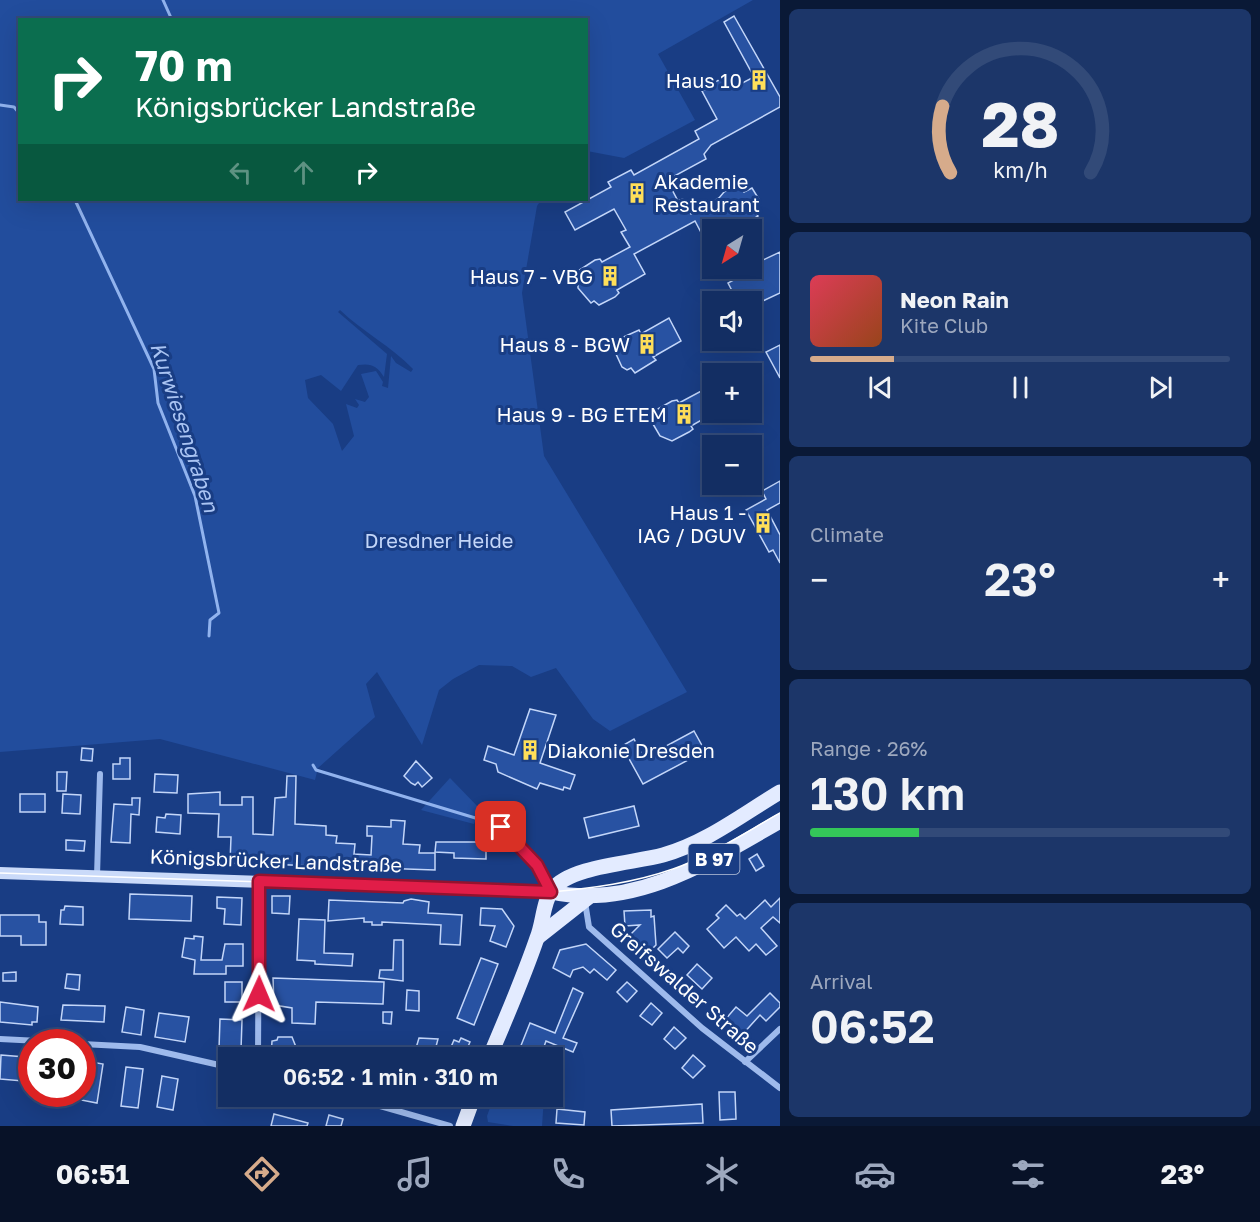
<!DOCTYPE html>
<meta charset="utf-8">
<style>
body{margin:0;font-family:"Golos Text",sans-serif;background:#1c3669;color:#f1f3f6;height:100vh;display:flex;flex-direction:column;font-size:22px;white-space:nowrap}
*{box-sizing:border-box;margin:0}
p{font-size:20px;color:#9da8be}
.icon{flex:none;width:33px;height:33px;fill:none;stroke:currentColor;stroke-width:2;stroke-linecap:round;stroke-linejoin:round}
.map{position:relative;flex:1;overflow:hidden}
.sheet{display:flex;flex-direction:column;gap:9px;padding:9px;background:#0a1936;width:480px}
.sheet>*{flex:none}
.guide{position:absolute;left:18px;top:18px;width:570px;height:183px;border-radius:0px;box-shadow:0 6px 24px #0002,0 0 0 2px #324a78;background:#0b6e4f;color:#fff;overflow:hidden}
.needle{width:39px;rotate:217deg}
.tools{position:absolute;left:702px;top:219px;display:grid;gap:12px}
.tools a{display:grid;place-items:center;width:60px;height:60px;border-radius:0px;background:#132e63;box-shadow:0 6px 24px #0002,0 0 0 2px #324a78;font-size:30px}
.speed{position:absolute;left:18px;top:1029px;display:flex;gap:12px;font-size:30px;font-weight:700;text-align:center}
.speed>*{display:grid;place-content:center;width:78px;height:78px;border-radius:50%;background:#132e63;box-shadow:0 6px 24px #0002,0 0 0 2px #324a78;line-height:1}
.speed .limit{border:9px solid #d22;background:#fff;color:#111}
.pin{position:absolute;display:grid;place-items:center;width:51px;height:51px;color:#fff;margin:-26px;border-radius:12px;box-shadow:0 3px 9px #0006}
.me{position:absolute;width:66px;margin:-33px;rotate:1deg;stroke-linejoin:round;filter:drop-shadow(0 0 4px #0008)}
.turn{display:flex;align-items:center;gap:21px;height:126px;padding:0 18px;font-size:27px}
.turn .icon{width:78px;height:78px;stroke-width:2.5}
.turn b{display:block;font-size:42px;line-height:51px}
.lanes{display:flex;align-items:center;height:57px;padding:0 18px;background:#0003;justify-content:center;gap:30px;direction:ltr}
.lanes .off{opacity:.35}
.big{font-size:45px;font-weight:600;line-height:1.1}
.sheet .tile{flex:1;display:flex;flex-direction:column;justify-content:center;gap:9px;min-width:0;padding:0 21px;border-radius:9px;background:#1c3669}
.sheet .dial{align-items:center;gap:0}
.dial svg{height:156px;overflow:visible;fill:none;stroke:#324a78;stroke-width:7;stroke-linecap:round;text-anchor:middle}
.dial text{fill:#f1f3f6;stroke:none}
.song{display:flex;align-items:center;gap:18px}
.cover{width:72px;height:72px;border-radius:9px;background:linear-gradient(135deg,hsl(350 70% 55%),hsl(20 70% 35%))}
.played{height:6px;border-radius:3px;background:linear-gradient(90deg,#d6ab8b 20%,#324a78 20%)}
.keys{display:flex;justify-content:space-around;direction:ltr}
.heat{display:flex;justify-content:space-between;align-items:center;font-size:33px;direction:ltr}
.charge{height:9px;border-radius:4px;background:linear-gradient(90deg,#34c759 26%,#324a78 0)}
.trip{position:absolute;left:218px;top:1047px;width:345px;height:60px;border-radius:0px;background:#132e63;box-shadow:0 6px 24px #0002,0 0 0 2px #324a78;font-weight:600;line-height:60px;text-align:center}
.tabs{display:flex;height:96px;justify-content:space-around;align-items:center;background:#081228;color:#9da8be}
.tabs .icon{width:42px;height:42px}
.tabs .current{color:#d6ab8b}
.tabs b{font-size:27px;color:#f1f3f6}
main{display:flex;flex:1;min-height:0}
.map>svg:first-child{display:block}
.green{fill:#224d9d;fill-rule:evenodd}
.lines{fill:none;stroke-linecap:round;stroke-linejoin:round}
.stream{stroke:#91b3ee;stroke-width:3}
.building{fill:#2852a2;stroke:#c3d6f9;stroke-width:1.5}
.minor{stroke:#9ebaec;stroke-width:6}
.secondary{stroke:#cadaf9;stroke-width:12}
.primary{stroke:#e3ebff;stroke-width:15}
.tram{stroke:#fff;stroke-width:1.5}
.route-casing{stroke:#92132f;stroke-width:15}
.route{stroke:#e11d48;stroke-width:10}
.labels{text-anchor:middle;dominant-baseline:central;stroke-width:6;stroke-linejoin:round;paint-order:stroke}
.shield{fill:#193d84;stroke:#bac5da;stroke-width:1.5}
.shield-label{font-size:18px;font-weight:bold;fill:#fff}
.poi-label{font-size:20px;fill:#fff;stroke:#193d84;text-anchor:end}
.park-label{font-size:20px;fill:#c3d6f9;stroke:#193d84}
.street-label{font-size:20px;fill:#fff;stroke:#193d84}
.water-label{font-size:21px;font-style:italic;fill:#aac4f3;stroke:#193d84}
</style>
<main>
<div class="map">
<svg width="780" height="1126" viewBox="0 0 780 1126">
<rect width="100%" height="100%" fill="#193d84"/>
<!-- green -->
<g class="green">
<path d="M0 0H753L658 54 695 120 624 158 587 151 586 20H20V200H541L537 206 522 293 544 456 687 692 610 731 593 719 556 668 531 677 512 666 479 665 453 679 439 690 422 745 377 672 366 684 375 717 318 768 315 780 160 739 0 752ZM340 310C363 332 391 346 413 369L411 372 396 363 391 356 388 388 382 386 383 382 376 371 361 374 369 397 365 402 355 399 359 405 357 408 346 404 354 436 342 451 333 424 308 398 305 380 321 375 341 391 358 365C372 363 377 366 384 377L387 354 338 312Z"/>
<path d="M450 778 480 809 474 824 421 810Z"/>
<path d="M494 1097H544L542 1126H513L488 1122 487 1116Z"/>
</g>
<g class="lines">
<!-- stream -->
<g class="stream">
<path d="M163 0 172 20"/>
<path d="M0 105 14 107 20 114"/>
<path d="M75 200 154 369 158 403 195 496 219 613 210 620 209 636"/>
<path d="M313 765 316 770 492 823"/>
</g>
</g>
<!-- building -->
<g class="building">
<path d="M734 16 780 97V107L711 145 704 154 706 159 667 180 678 201 683 199 691 214 719 198 724 192 737 184 744 192 752 188 760 201 753 208 758 216 742 226 712 230V238L706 242 695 221 634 254 645 274 617 290 619 293 615 297 599 305 594 301 591 303 578 288V271L595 260 600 259 602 262 630 247 621 232 626 230 614 209 575 230 565 212 611 187 608 182 631 170 634 175 699 139 695 131 717 119 702 91 708 88 706 85 725 78 731 89 754 77 724 22Z"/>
<path d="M780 252V293L752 306V302H738L728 283 756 268 761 261Z"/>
<path d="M669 318 681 341 653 357 656 360 635 373 631 368 627 370 622 367 616 354 615 348 619 346 617 340 639 330 641 334Z"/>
<path d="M780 345V378L766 352Z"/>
<path d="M705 389 712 402V414L691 426 693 429 689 432 672 441 660 436 653 424 656 410 672 401 677 400 679 403Z"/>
<path d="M780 481V503L767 510 780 535V563L773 550 769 552 746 510 766 499 762 491Z"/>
<path d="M530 709 556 715 540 763 575 775 570 789 564 787 563 790 540 783 537 789 498 772 496 764 484 760 488 746 514 755Z"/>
<path d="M694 731 705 751 643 784 622 746 634 739 644 758Z"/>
<path d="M82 748 93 749 92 761 81 760Z"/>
<path d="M120 758H130V779H113V764H120Z"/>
<path d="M416 761 432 778 422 787 418 782 415 785 411 783 404 776Z"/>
<path d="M57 772H67L66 791H57Z"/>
<path d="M155 774 178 775 177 793 154 792Z"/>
<path d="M287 776H296L295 824 326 826V835L337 836 336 843 355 844 354 854 371 855 372 836H367V826L391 827V820L405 821 403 844 420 845 419 853H435V870L230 863 231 837H218L219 814 188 813V794L220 792V805H242V797H253V834L273 835 275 798 286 797Z"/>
<rect x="20" y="794" width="25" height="18"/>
<path d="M63 794 81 795 80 814 62 813Z"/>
<path d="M132 798H140L139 815 131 814 130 843 111 842 114 804 132 805Z"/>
<path d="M634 806 639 826 589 838 584 818Z"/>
<path d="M166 814 181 815 180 834 156 832 157 817 165 818Z"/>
<path d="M66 840 85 841 84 851 66 850Z"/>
<path d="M436 842H486V859L454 858V853L435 852Z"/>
<path d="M757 854 764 866 756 871 749 859Z"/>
<path d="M130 894 192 896 191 921 129 919Z"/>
<path d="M272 896H290L289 914 272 913Z"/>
<path d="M217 897 242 898 241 925 224 924 225 909 217 908Z"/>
<path d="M780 898V923L773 917 761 928 777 946 766 955 756 944 749 951 736 937 724 948 707 929 719 918 716 915 726 905 737 916 740 914 745 919 765 900 771 907Z"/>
<path d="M411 899 429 902 428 913 462 915 460 945 440 944 441 925 382 922V925H372V922H364V918L328 921 329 900 403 903 404 901Z"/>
<path d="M65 906 83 907V925L60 924 61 910H64Z"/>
<path d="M481 908 502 909 514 926 506 947 490 941 495 926 480 925Z"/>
<path d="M651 910V917L654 916 656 945 644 957 626 939 640 925 625 926 624 911Z"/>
<path d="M0 915H39V922H46V945H21V936H0Z"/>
<path d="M299 919 325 920 324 953 353 954 352 966 315 964V961L297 960Z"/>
<path d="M675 932 689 946 683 953 678 948 667 958 658 949Z"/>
<path d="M194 936 203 937 201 960H222L225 944H243V966H226V974H194L195 960 182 957 185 938 194 939Z"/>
<path d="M394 940H403V981L379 978 380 970H393Z"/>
<path d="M586 944 616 970 607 980 594 969 590 973 583 967 573 970 570 977 553 968 560 950Z"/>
<path d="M481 958 498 964 474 1025 457 1018Z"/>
<path d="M697 964 712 978 702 989 687 975Z"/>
<path d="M16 972V981H3V973Z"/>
<path d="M67 974 80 975 79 990 65 988Z"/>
<path d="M273 978 384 982 383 1004 316 1002 315 1024 292 1023V1008L274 1005Z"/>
<rect x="225" y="982" width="17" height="20"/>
<path d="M627 982 637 991 627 1002 617 992Z"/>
<path d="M573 988 583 993 563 1038 577 1043 573 1052 546 1041 540 1058H516L530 1023 555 1033Z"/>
<path d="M407 990 419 991V1011L406 1010Z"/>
<path d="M770 993 780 1003V1007L766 1021 760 1015 741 1036 724 1021 736 1007 747 1016Z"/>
<path d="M0 1002 38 1007 37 1022H32V1025L0 1022Z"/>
<path d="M651 1003 662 1013 652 1025 640 1016Z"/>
<path d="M63 1005 105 1006 104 1022 61 1020Z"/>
<path d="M126 1007 144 1010 141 1035 122 1032Z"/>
<path d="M383 1012H392L391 1024 383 1023Z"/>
<path d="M159 1013 189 1017 185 1042 155 1037Z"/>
<path d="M220 1019 242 1020 241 1050 219 1049Z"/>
<path d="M674 1027 686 1038 675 1049 664 1039Z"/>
<path d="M278 1037H292L296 1047 301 1050 299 1058H271L272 1041 277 1040Z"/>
<path d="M419 1038 438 1039 433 1058H413Z"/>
<path d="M461 1038 470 1042 463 1058 448 1054 454 1040 459 1042Z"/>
<path d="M1 1055 25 1057 23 1081 0 1079Z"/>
<path d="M693 1055 705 1066 693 1078 682 1068Z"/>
<path d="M86 1061 103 1064 97 1103 81 1100Z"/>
<path d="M126 1067 143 1069 138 1108 121 1106Z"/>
<path d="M162 1076 178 1079 173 1110 157 1107Z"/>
<path d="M719 1092H735L736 1119 720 1120Z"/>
<path d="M702 1104 703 1123 612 1126 611 1110Z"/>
<path d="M557 1109 585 1112 584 1125 556 1123Z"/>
<path d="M274 1114 308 1123 307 1126H271Z"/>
<path d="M329 1115 343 1119 341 1126H326Z"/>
</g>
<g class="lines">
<!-- minor -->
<g class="minor">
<path d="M501 827 537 865 550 891"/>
<path d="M97 876 100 774"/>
<path d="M585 902 589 927 702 1028 780 1088"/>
<path d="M0 1039 59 1042"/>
<path d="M82 1044 140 1047 228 1067"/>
<path d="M258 1058 259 881"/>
<path d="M745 1062 780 1029"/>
<path d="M345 1096 450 1126"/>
</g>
<!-- secondary -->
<path class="secondary" d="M0 873 551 892"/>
<!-- primary -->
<g class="primary">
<path d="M551 892C635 910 710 861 780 821"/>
<path d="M538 937 590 896"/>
<path d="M489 1058C506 1018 523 979 537 938 543 924 543 902 552 890 569 866 634 863 663 855 706 843 743 814 780 792"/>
<path d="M463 1126 474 1096"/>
</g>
<!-- tram -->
<path class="tram" d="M0 873 551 892C593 888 633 883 673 869 711 856 746 832 780 813"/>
</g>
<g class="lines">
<!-- route casing -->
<g class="route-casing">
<path id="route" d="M259 994V881L551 892 537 865 501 827"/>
</g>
<!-- route -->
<use href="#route" class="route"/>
</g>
<!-- icons -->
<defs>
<g id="building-bare" transform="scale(1.62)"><path d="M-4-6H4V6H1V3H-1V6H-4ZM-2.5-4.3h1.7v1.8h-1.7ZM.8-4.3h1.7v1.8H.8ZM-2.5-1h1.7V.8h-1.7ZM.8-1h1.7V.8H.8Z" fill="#ffdf59" stroke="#193d84" stroke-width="2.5" paint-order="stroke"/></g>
</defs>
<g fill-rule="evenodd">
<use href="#building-bare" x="759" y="80"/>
<use href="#building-bare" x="637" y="193"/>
<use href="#building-bare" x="610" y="276"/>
<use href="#building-bare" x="647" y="344"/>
<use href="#building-bare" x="684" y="414"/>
<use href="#building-bare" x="763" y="523"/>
<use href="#building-bare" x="530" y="750"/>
</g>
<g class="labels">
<!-- shield labels -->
<rect class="shield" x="688.5" y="844" width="51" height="30" rx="4.5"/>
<g class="shield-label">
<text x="714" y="859">B 97</text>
</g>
<!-- poi labels -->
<g class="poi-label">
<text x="742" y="80">Haus 10</text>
<text x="654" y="181" text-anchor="start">Akademie<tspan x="654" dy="23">Restaurant</tspan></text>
<text x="593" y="276">Haus 7 - VBG</text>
<text x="630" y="344">Haus 8 - BGW</text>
<text x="667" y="414">Haus 9 - BG ETEM</text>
<text x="746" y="512">Haus 1 -<tspan x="746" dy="23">IAG / DGUV</tspan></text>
<text x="547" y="750" text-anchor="start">Diakonie Dresden</text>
</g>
<!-- park labels -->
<g class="park-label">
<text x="439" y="540">Dresdner Heide</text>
</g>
<!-- street labels -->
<g class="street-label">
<text transform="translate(276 860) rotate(2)">Königsbrücker Landstraße</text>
<text transform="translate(685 987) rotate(41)">Greifswalder Straße</text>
</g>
<!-- water labels -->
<g class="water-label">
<text transform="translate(185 427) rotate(72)">Kurwiesengraben</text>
</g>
</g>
</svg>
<div class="tools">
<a><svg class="needle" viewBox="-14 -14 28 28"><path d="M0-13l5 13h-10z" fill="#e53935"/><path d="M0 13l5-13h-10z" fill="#9da8be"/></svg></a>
<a><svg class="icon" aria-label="sound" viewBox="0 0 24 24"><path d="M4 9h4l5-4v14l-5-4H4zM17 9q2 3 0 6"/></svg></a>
<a>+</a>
<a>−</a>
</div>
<div class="speed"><div class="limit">30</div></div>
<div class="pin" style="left:501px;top:827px;background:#d93025"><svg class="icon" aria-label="arrive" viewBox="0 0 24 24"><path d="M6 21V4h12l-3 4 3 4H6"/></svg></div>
<svg class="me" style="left:259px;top:994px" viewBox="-20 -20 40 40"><path d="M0-17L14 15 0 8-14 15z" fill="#e11d48" stroke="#fff" stroke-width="4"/></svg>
<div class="trip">06:52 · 1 min · 310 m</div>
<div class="guide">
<div class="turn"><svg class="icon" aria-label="right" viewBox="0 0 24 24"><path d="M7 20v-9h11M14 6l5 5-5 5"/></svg><div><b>70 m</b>Königsbrücker Landstraße</div></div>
<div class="lanes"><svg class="icon off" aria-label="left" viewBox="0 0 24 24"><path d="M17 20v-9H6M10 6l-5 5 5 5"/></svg><svg class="icon off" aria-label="ahead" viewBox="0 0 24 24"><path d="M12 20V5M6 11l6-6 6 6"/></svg><svg class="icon" aria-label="right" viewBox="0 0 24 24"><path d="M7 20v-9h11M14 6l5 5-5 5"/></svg></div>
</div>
</div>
<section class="sheet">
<div class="tile dial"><svg viewBox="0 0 100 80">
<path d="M14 69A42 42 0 1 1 86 69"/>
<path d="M14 69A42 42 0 0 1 10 35" stroke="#d6ab8b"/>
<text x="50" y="56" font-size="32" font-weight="700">28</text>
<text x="50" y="72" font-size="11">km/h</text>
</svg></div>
<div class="tile">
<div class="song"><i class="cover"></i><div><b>Neon Rain</b><p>Kite Club</p></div></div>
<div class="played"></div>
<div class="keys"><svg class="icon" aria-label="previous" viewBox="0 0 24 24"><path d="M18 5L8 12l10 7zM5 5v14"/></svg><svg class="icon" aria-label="pause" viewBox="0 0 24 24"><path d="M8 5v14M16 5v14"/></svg><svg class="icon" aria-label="next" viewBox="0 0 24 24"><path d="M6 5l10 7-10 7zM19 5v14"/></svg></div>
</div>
<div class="tile"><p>Climate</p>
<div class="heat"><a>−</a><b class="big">23°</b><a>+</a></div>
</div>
<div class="tile"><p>Range · 26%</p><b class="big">130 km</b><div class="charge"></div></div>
<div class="tile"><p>Arrival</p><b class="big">06:52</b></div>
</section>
</main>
<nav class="tabs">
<b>06:51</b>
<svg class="icon current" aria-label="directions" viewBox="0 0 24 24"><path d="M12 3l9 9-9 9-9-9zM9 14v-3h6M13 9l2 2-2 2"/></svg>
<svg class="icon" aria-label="music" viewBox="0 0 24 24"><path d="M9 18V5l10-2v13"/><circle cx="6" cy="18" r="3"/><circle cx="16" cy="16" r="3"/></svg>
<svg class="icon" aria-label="phone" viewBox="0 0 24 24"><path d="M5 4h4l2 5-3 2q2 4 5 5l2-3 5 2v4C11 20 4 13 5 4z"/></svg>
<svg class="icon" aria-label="climate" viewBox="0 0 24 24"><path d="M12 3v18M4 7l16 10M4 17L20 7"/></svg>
<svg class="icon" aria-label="car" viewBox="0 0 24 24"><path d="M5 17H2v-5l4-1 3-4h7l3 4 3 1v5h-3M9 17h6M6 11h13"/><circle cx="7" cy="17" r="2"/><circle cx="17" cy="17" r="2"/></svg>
<svg class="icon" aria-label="filters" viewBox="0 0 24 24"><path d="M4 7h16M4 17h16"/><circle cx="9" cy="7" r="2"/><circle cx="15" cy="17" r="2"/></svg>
<b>23°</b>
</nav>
